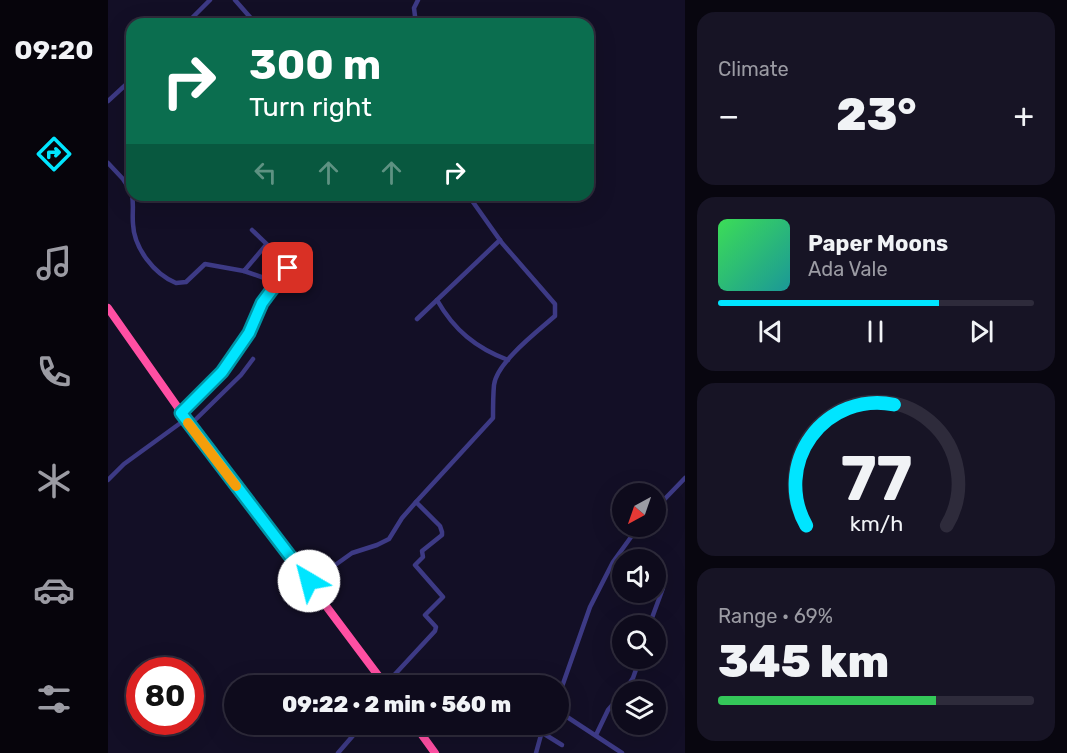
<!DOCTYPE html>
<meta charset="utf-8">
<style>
body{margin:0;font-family:Rubik,sans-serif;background:#171425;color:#f1f3f6;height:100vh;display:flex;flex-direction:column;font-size:22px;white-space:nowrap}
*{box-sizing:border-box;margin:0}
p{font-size:20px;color:#9b9ba3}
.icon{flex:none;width:33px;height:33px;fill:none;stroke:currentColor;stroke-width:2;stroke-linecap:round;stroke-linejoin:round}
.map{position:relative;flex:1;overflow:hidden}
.panel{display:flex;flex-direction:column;gap:12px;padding:12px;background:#08060f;width:382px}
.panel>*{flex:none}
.banner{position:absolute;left:18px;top:18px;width:468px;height:183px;border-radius:18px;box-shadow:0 6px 24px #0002,0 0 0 2px #2e2b3b;background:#0b6e4f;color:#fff;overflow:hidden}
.needle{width:39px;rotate:220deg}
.controls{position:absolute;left:504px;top:483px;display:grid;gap:12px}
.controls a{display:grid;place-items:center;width:54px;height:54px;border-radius:50%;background:#0e0b1c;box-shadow:0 6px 24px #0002,0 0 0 2px #2e2b3b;font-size:30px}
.speed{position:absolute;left:18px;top:657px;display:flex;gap:12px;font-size:30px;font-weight:700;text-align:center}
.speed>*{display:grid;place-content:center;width:78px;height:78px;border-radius:50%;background:#0e0b1c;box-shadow:0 6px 24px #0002,0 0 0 2px #2e2b3b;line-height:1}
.speed .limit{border:9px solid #d22;background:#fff;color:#111}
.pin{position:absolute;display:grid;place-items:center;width:51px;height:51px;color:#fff;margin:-26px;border-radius:12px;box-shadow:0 3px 9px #0006}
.me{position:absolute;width:66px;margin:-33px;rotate:323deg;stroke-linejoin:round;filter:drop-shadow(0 0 4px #0008)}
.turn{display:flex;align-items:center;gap:21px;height:126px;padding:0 24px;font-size:27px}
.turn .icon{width:78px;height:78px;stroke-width:2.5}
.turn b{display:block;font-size:42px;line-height:51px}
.lanes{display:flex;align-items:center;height:57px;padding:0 24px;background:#0003;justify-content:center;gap:30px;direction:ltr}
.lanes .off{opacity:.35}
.big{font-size:45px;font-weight:800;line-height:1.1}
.panel .widget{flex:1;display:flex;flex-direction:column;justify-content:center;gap:9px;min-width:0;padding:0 21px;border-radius:18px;background:#171425}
.panel .dial{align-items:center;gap:0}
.dial svg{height:156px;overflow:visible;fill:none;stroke:#2e2b3b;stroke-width:7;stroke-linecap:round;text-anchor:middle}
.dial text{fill:#f1f3f6;stroke:none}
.song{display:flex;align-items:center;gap:18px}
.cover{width:72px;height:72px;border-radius:9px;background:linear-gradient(135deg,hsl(130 70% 55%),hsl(180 70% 35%))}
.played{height:6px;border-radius:3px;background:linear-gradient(90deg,#00e5ff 70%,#2e2b3b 70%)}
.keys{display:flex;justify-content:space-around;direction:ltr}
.heat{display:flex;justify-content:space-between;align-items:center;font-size:33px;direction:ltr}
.charge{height:9px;border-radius:4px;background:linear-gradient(90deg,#34c759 69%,#2e2b3b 0)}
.trip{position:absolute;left:116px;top:675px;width:345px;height:60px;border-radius:30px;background:#0e0b1c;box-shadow:0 6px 24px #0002,0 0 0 2px #2e2b3b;font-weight:800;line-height:60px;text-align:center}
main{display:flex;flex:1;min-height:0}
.tab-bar{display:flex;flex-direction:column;width:108px;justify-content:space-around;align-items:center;background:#06040b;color:#9b9ba3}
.tab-bar .icon{width:42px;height:42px}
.tab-bar .current{color:#00e5ff}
.tab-bar b{font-size:27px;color:#f1f3f6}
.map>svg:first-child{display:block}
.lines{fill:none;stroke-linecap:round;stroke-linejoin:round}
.street{stroke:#3d3a85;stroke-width:4.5}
.highway{stroke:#ff4fa3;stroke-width:8}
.route-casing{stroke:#0095a6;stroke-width:15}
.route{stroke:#00e5ff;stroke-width:10}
.slow{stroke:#f59e0b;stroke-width:10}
</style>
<main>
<nav class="tab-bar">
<b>09:20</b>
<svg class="icon current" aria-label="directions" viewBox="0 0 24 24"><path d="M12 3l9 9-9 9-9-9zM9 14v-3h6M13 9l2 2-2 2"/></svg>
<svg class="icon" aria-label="music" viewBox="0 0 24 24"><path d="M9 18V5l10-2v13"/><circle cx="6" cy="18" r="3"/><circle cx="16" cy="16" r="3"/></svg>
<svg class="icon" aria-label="phone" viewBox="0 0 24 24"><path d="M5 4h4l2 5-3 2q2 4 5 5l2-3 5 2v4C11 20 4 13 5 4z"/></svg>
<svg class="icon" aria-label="climate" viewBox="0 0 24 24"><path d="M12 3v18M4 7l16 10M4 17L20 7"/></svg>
<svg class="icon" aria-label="car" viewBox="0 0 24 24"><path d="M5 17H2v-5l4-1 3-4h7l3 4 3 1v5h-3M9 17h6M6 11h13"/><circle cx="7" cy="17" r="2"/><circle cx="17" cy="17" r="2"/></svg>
<svg class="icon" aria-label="filters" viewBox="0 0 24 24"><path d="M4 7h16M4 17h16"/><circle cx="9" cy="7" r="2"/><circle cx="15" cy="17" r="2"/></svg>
</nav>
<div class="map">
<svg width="577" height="753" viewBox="0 0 577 753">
<rect width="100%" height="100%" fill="#130f26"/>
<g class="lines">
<!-- street -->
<g class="street">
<path d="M127 0 148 24"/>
<path d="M78 24 102 0"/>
<path d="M308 24 306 8 310 0"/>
<path d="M0 101 24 79"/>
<path d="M0 163 15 179 24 193"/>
<path d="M24 195C26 205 24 214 25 224 26 248 46 274 68 283L78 282 97 264 136 271 158 245"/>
<path d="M136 271 162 280 167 284"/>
<path d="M329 300C346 330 368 348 400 360"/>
<path d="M309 319 392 240"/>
<path d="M73 413 114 372 145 325 154 303 180 268C176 259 153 239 144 230"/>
<path d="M82 425 133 375 145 359"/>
<path d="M0 480 16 464 78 419"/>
<path d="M548 508 577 478"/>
<path d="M202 583 244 553 269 545 281 539 294 518 308 502 385 418C385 407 385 396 386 385 389 362 430 331 447 316V304L394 243 360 195"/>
<path d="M541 626 555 588"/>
<path d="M277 685 327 631 328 627 317 615 335 597 307 565 315 557 314 551 334 535V532L332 526 308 502"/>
<path d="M516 692 525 678 532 658"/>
<path d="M450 698 482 607 505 562 531 526"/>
<path d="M450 711 514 753"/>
<path d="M433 732 454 745"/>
<path d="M488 735 500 710 514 694"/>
<path d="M230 753 255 724"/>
<path d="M428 753 436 724"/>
</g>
<!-- highway -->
<g class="highway">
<path d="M0 308 78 419 278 686"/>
<path d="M306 724 327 753"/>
</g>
</g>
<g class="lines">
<!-- route casing -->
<g class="route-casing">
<path id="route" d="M180 268 154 303 141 333 114 372 73 413 201 581"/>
</g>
<!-- route -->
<use href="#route" class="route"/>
<!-- slow -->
<path class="slow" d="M80 423 128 486"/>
</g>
</svg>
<div class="controls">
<a><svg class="needle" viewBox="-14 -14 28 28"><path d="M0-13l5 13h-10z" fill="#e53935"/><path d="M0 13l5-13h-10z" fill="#9b9ba3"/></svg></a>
<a><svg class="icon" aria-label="sound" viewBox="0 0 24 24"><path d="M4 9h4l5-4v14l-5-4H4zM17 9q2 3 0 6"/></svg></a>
<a><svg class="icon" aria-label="search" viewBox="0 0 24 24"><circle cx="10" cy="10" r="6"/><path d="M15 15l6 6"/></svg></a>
<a><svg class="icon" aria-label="layers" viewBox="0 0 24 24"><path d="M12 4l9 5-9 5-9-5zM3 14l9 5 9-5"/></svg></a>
</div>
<div class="speed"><div class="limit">80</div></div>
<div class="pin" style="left:180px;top:268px;background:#d93025"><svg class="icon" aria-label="arrive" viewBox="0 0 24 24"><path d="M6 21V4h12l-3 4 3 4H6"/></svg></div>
<svg class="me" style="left:201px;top:581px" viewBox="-20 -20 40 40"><circle r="19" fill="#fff"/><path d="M0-13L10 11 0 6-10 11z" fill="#00e5ff"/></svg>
<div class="trip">09:22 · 2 min · 560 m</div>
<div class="banner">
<div class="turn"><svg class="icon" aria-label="right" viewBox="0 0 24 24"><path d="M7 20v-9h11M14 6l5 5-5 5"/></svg><div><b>300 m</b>Turn right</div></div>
<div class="lanes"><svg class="icon off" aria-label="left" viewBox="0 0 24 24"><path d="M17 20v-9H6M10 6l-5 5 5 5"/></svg><svg class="icon off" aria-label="ahead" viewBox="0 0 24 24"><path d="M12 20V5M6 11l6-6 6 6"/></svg><svg class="icon off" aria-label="ahead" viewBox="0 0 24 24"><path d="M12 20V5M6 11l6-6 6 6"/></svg><svg class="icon" aria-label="right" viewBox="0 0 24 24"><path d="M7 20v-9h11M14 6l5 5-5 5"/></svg></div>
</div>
</div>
<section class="panel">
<div class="widget"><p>Climate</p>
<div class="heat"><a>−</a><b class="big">23°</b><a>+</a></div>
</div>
<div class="widget">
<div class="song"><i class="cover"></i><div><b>Paper Moons</b><p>Ada Vale</p></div></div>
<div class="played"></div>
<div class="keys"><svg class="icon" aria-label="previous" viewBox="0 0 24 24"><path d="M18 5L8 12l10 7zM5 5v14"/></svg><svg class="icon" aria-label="pause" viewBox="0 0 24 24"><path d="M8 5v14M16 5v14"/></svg><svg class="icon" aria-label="next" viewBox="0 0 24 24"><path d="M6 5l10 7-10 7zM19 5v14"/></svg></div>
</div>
<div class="widget dial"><svg viewBox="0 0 100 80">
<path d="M14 69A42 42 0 1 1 86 69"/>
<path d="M14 69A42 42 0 0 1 59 7" stroke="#00e5ff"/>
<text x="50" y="56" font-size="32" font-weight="700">77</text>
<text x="50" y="72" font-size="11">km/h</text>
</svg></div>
<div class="widget"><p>Range · 69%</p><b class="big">345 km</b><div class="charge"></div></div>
</section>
</main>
